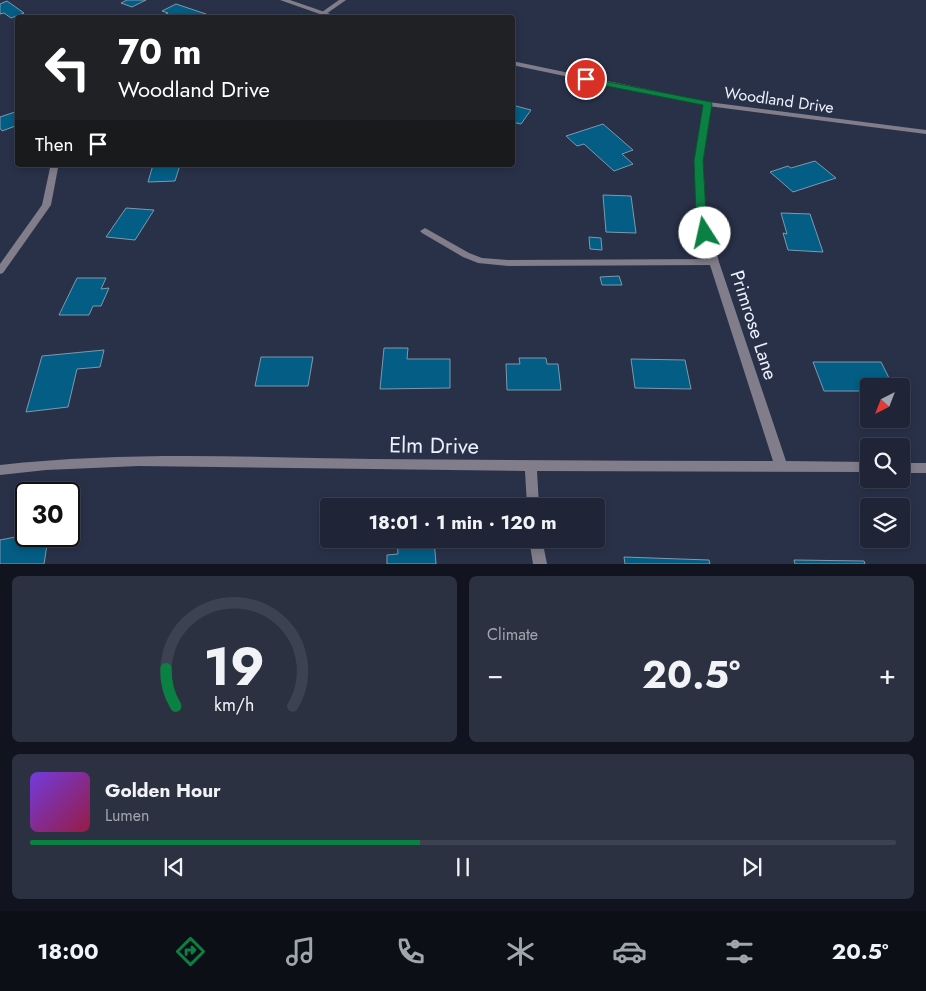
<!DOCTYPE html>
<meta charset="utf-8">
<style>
body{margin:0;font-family:Jost,sans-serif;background:#2c3142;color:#f1f3f6;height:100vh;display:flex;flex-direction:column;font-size:19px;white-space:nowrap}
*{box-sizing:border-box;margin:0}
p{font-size:16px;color:#a1a5ad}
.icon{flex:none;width:28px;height:28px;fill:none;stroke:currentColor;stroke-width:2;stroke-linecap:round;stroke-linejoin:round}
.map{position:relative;height:564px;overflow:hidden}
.sheet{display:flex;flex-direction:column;gap:12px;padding:12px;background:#11141e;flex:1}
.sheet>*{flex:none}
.guide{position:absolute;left:15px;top:15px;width:500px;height:152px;border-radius:5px;box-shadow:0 2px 8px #0003,0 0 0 1px #3c4252;background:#202124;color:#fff;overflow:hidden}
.needle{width:32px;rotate:222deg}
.buttons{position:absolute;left:860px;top:378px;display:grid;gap:10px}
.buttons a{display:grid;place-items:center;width:50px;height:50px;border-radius:5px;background:#1f2537;box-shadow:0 2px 8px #0003,0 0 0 1px #3c4252;font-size:25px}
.speed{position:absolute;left:15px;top:482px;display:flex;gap:10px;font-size:25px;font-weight:700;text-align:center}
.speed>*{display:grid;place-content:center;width:65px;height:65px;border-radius:50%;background:#1f2537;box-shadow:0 2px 8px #0003,0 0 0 1px #3c4252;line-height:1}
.speed .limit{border:2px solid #111;border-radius:8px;background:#fff;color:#111}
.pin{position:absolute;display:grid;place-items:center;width:42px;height:42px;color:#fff;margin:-21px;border:2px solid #fff;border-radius:50%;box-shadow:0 1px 5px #0007}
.me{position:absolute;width:55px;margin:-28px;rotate:350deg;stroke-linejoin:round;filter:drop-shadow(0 0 4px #0008)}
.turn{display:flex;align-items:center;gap:18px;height:105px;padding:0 20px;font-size:22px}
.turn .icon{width:65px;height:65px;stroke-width:2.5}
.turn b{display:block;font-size:35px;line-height:42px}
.then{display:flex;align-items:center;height:48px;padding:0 20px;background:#0003;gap:10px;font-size:19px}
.big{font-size:38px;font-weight:700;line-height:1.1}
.sheet .card{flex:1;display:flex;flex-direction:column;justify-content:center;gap:8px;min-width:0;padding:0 18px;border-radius:8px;background:#2c3142}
.sheet .dial{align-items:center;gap:0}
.dial svg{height:130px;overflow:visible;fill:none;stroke:#3c4252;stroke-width:7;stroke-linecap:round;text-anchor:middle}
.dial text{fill:#f1f3f6;stroke:none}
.song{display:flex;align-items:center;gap:15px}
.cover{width:60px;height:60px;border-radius:8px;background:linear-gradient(135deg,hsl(260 70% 55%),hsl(340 70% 35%))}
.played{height:5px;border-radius:2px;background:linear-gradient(90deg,#0b8043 45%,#3c4252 45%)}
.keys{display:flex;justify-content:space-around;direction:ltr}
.heat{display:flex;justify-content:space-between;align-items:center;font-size:28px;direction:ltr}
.sheet .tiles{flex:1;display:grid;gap:12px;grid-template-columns:1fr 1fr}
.card:last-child{grid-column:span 2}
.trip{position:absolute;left:320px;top:498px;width:285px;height:50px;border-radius:5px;background:#1f2537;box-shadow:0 2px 8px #0003,0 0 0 1px #3c4252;font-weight:700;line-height:50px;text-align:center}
.dock{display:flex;height:80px;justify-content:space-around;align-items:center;background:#0c0f16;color:#a1a5ad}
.dock .icon{width:35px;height:35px}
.dock .active{color:#0b8043}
.dock b{font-size:22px;color:#f1f3f6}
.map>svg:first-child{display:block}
.building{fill:#035d84;stroke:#7c9aad}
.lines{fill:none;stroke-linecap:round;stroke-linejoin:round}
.service{fill:#817d8a;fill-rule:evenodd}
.minor{fill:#817d8a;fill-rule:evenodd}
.tertiary{fill:#817d8a;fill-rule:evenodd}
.route{fill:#0b8043;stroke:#07532c}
.labels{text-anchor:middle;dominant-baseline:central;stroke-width:5;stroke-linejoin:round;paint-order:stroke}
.far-street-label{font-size:16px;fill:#ecf1fd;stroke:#293149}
.street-label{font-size:19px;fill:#ecf1fd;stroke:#293149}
.near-street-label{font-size:22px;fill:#ecf1fd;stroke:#293149}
</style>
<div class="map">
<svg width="926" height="564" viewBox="0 0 926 564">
<rect width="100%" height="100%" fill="#293149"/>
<!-- building -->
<g class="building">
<path d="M127 0H146L132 7 121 3Z"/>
<path d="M7 1 24 13 11 18 4 13 0 14V4Z"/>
<path d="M176 4 206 14 199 18H158L168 13 162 11Z"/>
<path d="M512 105 531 110 521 124 512 122Z"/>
<path d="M18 111V125L2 131 0 128V117Z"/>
<path d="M603 124 633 150 622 154 633 164 614 171 584 144 577 146 566 136Z"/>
<path d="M815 161 836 178 793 192 770 172 788 166 791 168Z"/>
<path d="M153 165H180L175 181 148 182Z"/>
<path d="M603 195 631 196 636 233 606 232Z"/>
<path d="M126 208 154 210 135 240 106 237Z"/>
<path d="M781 213 810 214 823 252 788 250 783 233 787 234Z"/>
<path d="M589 237 601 238 602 250 590 249Z"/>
<path d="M619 276 622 285H602L600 277Z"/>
<path d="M77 278H106L101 289 109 288 101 306H93L89 315H59Z"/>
<path d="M384 348H408L407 359H450V388L380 389Z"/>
<path d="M104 350 100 367 77 369 68 407 26 412 42 356Z"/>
<path d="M261 357H313L308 386H255Z"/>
<path d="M519 358H546L547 364H558L561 390H507L506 364H520Z"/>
<path d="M631 359 685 360 691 389 635 388Z"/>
<path d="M813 362H881L893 386H869V391H824Z"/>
<path d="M26 535 39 536 37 546 47 545 44 564H0V540Z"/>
<path d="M397 539H434L436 564H387V555L398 554Z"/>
<path d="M624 557 709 560 710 564H625Z"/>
<path d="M794 560 864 561 865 564H795Z"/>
</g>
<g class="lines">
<!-- service -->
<path class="service" d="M425 228 469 253 482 258 508 260 714 259 719 262 714 265 508 266 478 263 463 257 422 233 420 231Z"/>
<!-- minor -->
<g class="minor">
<path d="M339 0H346L326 14H322V12Z"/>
<path d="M705 102H711L712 104 703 161 706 213 719 262 786 461 869 462V472L537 471 539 506H527L525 471 139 466 46 470 0 475V465C125 451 248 457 373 459 506 460 640 461 773 461L709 262 696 213 695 161Z"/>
<path d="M54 165 58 168 51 205 3 273 0 274V264L42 205 50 168Z"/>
<rect x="901" y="463" width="25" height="10"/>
<path d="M529 539H542L547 564H533Z"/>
</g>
<!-- tertiary -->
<g class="tertiary">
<path d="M280 0H290L342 18H331Z"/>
<path d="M512 61 708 102 926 130V134L708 106 512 65Z"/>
</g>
</g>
<!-- route -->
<path class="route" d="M583 77 711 102 712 104 703 161 706 214 711 233 709 236 705 237 700 233 696 214 694 161 703 105 586 82 583 81Z"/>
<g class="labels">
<!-- far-street labels -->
<g class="far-street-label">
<text transform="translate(779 100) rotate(8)">Woodland Drive</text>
</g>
<!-- street labels -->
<g class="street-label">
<text transform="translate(754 325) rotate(72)">Primrose Lane</text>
</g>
<!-- near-street labels -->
<g class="near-street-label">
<text transform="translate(434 445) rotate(1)">Elm Drive</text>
</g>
</g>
</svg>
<div class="buttons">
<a><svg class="needle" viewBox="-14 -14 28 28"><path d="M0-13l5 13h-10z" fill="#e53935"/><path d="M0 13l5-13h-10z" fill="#a1a5ad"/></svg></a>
<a><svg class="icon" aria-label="search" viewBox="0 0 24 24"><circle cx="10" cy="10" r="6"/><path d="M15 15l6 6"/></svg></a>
<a><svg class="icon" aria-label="layers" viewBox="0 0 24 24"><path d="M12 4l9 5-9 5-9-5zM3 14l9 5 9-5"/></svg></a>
</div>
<div class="speed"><div class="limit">30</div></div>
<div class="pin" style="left:586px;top:79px;background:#d93025"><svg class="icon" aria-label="arrive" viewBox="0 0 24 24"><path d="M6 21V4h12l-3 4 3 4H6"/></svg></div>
<svg class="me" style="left:705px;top:233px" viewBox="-20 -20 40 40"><circle r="19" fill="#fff"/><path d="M0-13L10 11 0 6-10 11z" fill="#0b8043"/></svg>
<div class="trip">18:01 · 1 min · 120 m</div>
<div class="guide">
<div class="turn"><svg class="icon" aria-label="left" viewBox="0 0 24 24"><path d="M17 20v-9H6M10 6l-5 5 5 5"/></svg><div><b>70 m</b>Woodland Drive</div></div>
<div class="then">Then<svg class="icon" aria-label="arrive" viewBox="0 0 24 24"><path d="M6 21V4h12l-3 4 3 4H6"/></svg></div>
</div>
</div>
<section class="sheet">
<div class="tiles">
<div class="card dial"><svg viewBox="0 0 100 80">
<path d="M14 69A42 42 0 1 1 86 69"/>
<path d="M14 69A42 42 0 0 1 8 46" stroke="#0b8043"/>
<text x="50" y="56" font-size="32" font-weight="700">19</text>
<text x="50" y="72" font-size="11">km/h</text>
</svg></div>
<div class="card"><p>Climate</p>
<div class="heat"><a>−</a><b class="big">20.5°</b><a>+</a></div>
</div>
<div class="card">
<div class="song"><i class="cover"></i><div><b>Golden Hour</b><p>Lumen</p></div></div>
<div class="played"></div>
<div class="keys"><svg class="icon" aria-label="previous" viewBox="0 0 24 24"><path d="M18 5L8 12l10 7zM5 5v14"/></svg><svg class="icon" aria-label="pause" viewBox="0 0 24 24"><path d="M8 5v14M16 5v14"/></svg><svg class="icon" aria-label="next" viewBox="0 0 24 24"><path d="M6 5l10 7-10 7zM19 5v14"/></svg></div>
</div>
</div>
</section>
<nav class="dock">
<b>18:00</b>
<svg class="icon active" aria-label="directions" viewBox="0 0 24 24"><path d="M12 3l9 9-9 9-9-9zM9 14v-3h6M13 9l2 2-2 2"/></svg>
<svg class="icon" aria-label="music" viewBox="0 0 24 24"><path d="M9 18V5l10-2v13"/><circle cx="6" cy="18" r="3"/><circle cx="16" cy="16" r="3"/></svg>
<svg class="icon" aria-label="phone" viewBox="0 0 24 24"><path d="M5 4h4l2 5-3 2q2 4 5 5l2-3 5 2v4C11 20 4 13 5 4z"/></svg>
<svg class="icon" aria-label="climate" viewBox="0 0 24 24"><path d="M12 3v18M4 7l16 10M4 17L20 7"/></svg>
<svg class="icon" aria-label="car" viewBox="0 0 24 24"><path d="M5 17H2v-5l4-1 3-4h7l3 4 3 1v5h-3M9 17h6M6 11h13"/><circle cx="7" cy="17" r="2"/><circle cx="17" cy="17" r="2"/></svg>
<svg class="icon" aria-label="filters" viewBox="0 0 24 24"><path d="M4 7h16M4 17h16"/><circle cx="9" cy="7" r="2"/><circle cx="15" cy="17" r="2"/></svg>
<b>20.5°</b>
</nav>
